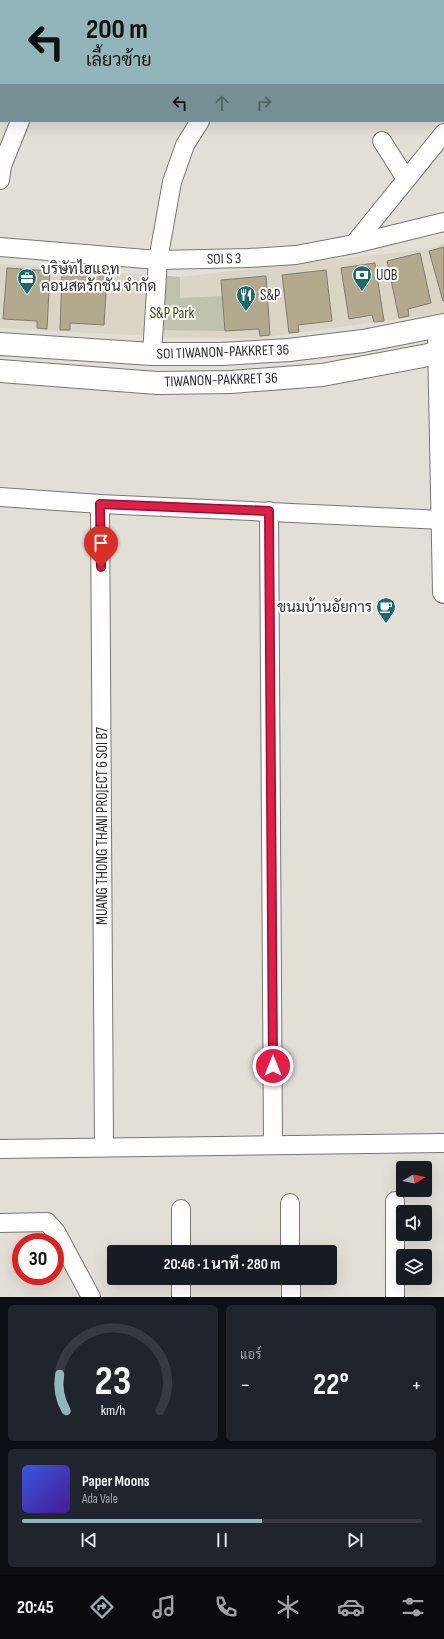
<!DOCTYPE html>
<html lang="th">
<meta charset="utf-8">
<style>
body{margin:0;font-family:"Sofia Sans Condensed",Sarabun,sans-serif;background:#20242c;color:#f1f3f6;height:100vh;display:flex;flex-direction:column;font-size:15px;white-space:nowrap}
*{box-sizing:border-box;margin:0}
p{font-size:13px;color:#9ea1a6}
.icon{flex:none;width:22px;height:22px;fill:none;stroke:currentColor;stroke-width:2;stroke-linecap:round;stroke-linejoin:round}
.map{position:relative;height:1297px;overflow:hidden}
.sheet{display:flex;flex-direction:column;gap:8px;padding:8px;background:#0d0f14;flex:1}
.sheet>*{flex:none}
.hud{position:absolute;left:0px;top:0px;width:444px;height:122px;box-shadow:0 4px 16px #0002;background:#91b5b9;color:#111;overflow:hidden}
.needle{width:26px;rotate:80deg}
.tools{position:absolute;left:396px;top:1161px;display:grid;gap:8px}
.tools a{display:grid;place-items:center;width:36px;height:36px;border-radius:4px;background:#171b24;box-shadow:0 4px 16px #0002;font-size:20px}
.speed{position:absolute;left:12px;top:1233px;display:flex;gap:8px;font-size:20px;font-weight:700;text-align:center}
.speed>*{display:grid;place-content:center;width:52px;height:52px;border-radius:50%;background:#171b24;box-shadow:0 4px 16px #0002;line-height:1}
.speed .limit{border:6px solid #d22;background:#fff;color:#111}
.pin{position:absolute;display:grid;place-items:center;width:34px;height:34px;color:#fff;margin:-41px -17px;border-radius:50% 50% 50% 0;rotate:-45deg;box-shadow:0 0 4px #0007}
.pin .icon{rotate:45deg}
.me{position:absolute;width:44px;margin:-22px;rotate:0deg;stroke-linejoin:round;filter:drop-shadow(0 0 3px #0008)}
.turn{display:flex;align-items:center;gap:14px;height:84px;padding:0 20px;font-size:18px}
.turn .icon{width:52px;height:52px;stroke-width:2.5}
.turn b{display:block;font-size:28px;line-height:34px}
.lanes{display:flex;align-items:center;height:38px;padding:0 20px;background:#0003;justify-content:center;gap:20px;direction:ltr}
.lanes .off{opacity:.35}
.big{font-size:30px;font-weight:700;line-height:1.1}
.sheet .widget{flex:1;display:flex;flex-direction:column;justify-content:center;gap:6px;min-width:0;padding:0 14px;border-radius:6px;background:#20242c}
.sheet .dial{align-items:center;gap:0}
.dial svg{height:104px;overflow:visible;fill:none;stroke:#363941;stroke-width:7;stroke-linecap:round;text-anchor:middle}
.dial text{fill:#f1f3f6;stroke:none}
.song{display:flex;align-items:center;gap:12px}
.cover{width:48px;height:48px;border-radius:6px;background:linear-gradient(135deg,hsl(230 70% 55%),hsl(260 70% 35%))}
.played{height:4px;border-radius:2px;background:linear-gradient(90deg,#91b5b9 60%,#363941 60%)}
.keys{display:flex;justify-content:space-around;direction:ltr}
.heat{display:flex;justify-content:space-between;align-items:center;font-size:22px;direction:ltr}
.sheet .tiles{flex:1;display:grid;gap:8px;grid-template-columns:1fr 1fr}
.widget:last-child{grid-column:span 2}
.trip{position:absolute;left:107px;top:1245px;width:230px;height:40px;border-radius:4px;background:#171b24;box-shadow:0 4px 16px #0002;font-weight:700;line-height:40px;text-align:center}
.tab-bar{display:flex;height:64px;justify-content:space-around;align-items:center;background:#090b0e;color:#9ea1a6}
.tab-bar .icon{width:28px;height:28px}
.tab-bar .active{color:#91b5b9}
.tab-bar b{font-size:18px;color:#f1f3f6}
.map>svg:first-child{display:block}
.built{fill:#dad5c5}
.green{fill:#c1c2ae}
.building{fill:#b3aa8d;stroke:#7e7b74}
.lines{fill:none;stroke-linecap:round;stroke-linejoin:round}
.minor-casing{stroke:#7a7770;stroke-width:20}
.tertiary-casing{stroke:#7a7770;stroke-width:24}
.minor{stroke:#fff;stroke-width:18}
.tertiary{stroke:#fff;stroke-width:22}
.route-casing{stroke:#92132f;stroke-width:10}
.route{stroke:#e11d48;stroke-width:7}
.labels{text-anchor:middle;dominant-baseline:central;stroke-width:4;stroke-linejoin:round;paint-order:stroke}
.street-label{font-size:15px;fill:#2e2d29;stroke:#fff}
.poi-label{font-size:15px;fill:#2e2d29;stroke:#fff;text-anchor:start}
.park-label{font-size:15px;fill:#3f400b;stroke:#fff}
</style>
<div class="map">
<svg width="444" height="1297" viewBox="0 0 444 1297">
<rect width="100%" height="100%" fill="#e1dfd6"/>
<!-- built -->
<path class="built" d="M444 243V313L257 338H187L0 328V264L180 277 429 249Z"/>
<!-- green -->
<path class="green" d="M157 275 180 277V298L223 296 225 331 153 330Z"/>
<!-- building -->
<g class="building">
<path d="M444 247V300L443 301 429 251Z"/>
<path d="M420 253 431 303 408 309 409 316 399 318 387 261Z"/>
<path d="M375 263 384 321 374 322 372 315 349 319 341 268Z"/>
<path d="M7 268 50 271 47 329 37 328V321L3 319Z"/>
<path d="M326 270 332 321 298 325 299 332 289 333 282 275Z"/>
<path d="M62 271 107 273 104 325 70 323V330H60Z"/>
<path d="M266 276 270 335 260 336 259 329 225 331 221 280Z"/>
</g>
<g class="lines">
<!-- minor casing -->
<g class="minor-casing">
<g id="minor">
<path d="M84 1 85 0"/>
<path d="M295 1 296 0"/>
<path d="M382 141 406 179"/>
<path d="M0 180 2 166 20 121"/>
<path d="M354 244 444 133"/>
<path d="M0 247 158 260 249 258 296 255 354 244 444 222"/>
<path d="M152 354 158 260 172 182 185 145 200 121"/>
<path d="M0 497 100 504 443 520"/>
<path d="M100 504 104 1147"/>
<path d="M269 511 273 1145"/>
<path d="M0 1149 444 1143"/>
<path d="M395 1201V1297"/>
<path d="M290 1203V1252"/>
<path d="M181 1209V1252"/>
<path d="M0 1223 47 1222 56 1232 91 1297"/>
<path d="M181 1278V1297"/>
<path d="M291 1278V1297"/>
</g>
</g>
<!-- tertiary casing -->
<g class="tertiary-casing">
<g id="tertiary">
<path d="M439 340 444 592"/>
<path d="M0 344 152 354H221L289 350 363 341 444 325"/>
<path d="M0 371 157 383 231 382 322 375 444 352"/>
</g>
</g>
<!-- minor -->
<use href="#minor" class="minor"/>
<!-- tertiary -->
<use href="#tertiary" class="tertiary"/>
</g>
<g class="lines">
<!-- route casing -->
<g class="route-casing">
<path id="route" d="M101 567 100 504 269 511 273 1066"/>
</g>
<!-- route -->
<use href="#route" class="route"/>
</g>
<!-- icons -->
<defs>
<g id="bank-pin" transform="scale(1)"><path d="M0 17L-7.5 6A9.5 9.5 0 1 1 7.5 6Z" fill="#1c696e" stroke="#fff"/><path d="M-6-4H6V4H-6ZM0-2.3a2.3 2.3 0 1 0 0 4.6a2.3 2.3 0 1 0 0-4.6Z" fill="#fff"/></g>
<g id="office-pin" transform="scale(1)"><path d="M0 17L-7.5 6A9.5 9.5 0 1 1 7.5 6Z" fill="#1c696e" stroke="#fff"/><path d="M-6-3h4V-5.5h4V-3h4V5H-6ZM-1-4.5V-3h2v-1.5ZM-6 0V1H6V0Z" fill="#fff"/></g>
<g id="restaurant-pin" transform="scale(1)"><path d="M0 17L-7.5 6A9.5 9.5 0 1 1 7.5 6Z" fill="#1c696e" stroke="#fff"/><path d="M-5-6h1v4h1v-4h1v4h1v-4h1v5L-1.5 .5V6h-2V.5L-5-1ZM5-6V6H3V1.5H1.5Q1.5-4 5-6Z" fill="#fff"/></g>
<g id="cafe-pin" transform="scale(1)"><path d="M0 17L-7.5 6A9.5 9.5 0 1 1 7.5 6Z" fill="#1c696e" stroke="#fff"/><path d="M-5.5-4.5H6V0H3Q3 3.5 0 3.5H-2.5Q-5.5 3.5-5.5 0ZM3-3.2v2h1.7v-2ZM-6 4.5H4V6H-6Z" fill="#fff"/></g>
</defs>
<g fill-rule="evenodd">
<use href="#bank-pin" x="362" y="275"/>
<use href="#office-pin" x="27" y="278"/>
<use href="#restaurant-pin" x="246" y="295"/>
<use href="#cafe-pin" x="386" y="607"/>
</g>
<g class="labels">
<!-- street labels -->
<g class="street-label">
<text transform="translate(224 259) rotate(-1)">SOI S 3</text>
<text transform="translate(223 352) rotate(-2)">SOI TIWANON-PAKKRET 36</text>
<text transform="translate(221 380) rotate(-2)">TIWANON-PAKKRET 36</text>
<text transform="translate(102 826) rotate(-90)">MUANG THONG THANI PROJECT 6 SOI B7</text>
</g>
<!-- poi labels -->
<g class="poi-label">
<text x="41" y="269">บริษัทไฮแอท<tspan x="41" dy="17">คอนสตรักชั่น จำกัด</tspan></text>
<text x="376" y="275">UOB</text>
<text x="260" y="295">S&amp;P</text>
<text x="372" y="607" text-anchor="end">ขนมบ้านอัยการ</text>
</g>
<!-- park labels -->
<g class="park-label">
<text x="172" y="313">S&amp;P Park</text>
</g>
</g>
</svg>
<div class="tools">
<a><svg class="needle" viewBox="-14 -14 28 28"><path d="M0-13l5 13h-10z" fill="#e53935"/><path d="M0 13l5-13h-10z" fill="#9ea1a6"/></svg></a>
<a><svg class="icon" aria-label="sound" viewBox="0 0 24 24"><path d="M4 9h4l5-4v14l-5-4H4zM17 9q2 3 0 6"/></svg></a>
<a><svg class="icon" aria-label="layers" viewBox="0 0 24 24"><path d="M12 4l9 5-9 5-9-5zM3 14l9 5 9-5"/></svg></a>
</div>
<div class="speed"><div class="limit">30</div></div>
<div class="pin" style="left:101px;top:567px;background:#d93025"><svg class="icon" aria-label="arrive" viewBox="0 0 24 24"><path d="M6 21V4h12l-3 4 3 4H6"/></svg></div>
<svg class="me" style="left:273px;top:1066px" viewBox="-20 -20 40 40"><circle r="17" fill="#e11d48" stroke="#fff" stroke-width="3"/><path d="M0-11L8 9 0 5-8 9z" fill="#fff"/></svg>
<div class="trip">20:46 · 1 นาที · 280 m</div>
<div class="hud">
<div class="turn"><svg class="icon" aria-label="left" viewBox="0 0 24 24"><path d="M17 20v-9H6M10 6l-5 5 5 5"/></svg><div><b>200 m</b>เลี้ยวซ้าย</div></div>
<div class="lanes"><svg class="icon" aria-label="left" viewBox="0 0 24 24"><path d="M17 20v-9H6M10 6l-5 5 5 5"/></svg><svg class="icon off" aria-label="ahead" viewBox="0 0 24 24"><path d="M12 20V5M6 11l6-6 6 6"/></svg><svg class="icon off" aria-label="right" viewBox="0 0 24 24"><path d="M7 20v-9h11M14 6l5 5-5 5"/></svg></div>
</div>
</div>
<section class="sheet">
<div class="tiles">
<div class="widget dial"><svg viewBox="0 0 100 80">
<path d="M14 69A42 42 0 1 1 86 69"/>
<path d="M14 69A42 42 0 0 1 9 41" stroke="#91b5b9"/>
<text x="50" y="56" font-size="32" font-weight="700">23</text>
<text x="50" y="72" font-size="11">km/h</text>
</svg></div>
<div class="widget"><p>แอร์</p>
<div class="heat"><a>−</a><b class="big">22°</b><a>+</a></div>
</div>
<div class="widget">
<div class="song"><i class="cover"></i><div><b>Paper Moons</b><p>Ada Vale</p></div></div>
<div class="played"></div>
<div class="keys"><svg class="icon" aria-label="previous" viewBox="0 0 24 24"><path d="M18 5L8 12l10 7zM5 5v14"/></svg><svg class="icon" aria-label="pause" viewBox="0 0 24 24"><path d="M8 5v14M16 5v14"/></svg><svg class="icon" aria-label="next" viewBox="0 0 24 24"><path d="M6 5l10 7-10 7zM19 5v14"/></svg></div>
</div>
</div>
</section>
<nav class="tab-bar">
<b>20:45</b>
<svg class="icon active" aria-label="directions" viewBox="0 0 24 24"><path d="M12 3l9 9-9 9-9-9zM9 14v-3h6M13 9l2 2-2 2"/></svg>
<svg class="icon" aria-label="music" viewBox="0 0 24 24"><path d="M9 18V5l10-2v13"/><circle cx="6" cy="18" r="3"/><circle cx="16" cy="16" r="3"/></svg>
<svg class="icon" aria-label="phone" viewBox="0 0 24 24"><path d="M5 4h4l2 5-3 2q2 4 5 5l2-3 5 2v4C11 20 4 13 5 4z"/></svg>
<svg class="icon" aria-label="climate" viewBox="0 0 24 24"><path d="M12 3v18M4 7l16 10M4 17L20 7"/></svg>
<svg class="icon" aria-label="car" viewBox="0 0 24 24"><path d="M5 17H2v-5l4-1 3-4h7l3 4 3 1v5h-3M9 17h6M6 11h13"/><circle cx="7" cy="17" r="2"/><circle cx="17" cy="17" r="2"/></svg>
<svg class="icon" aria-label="filters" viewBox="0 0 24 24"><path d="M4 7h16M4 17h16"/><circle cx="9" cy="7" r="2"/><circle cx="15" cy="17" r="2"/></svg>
</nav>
